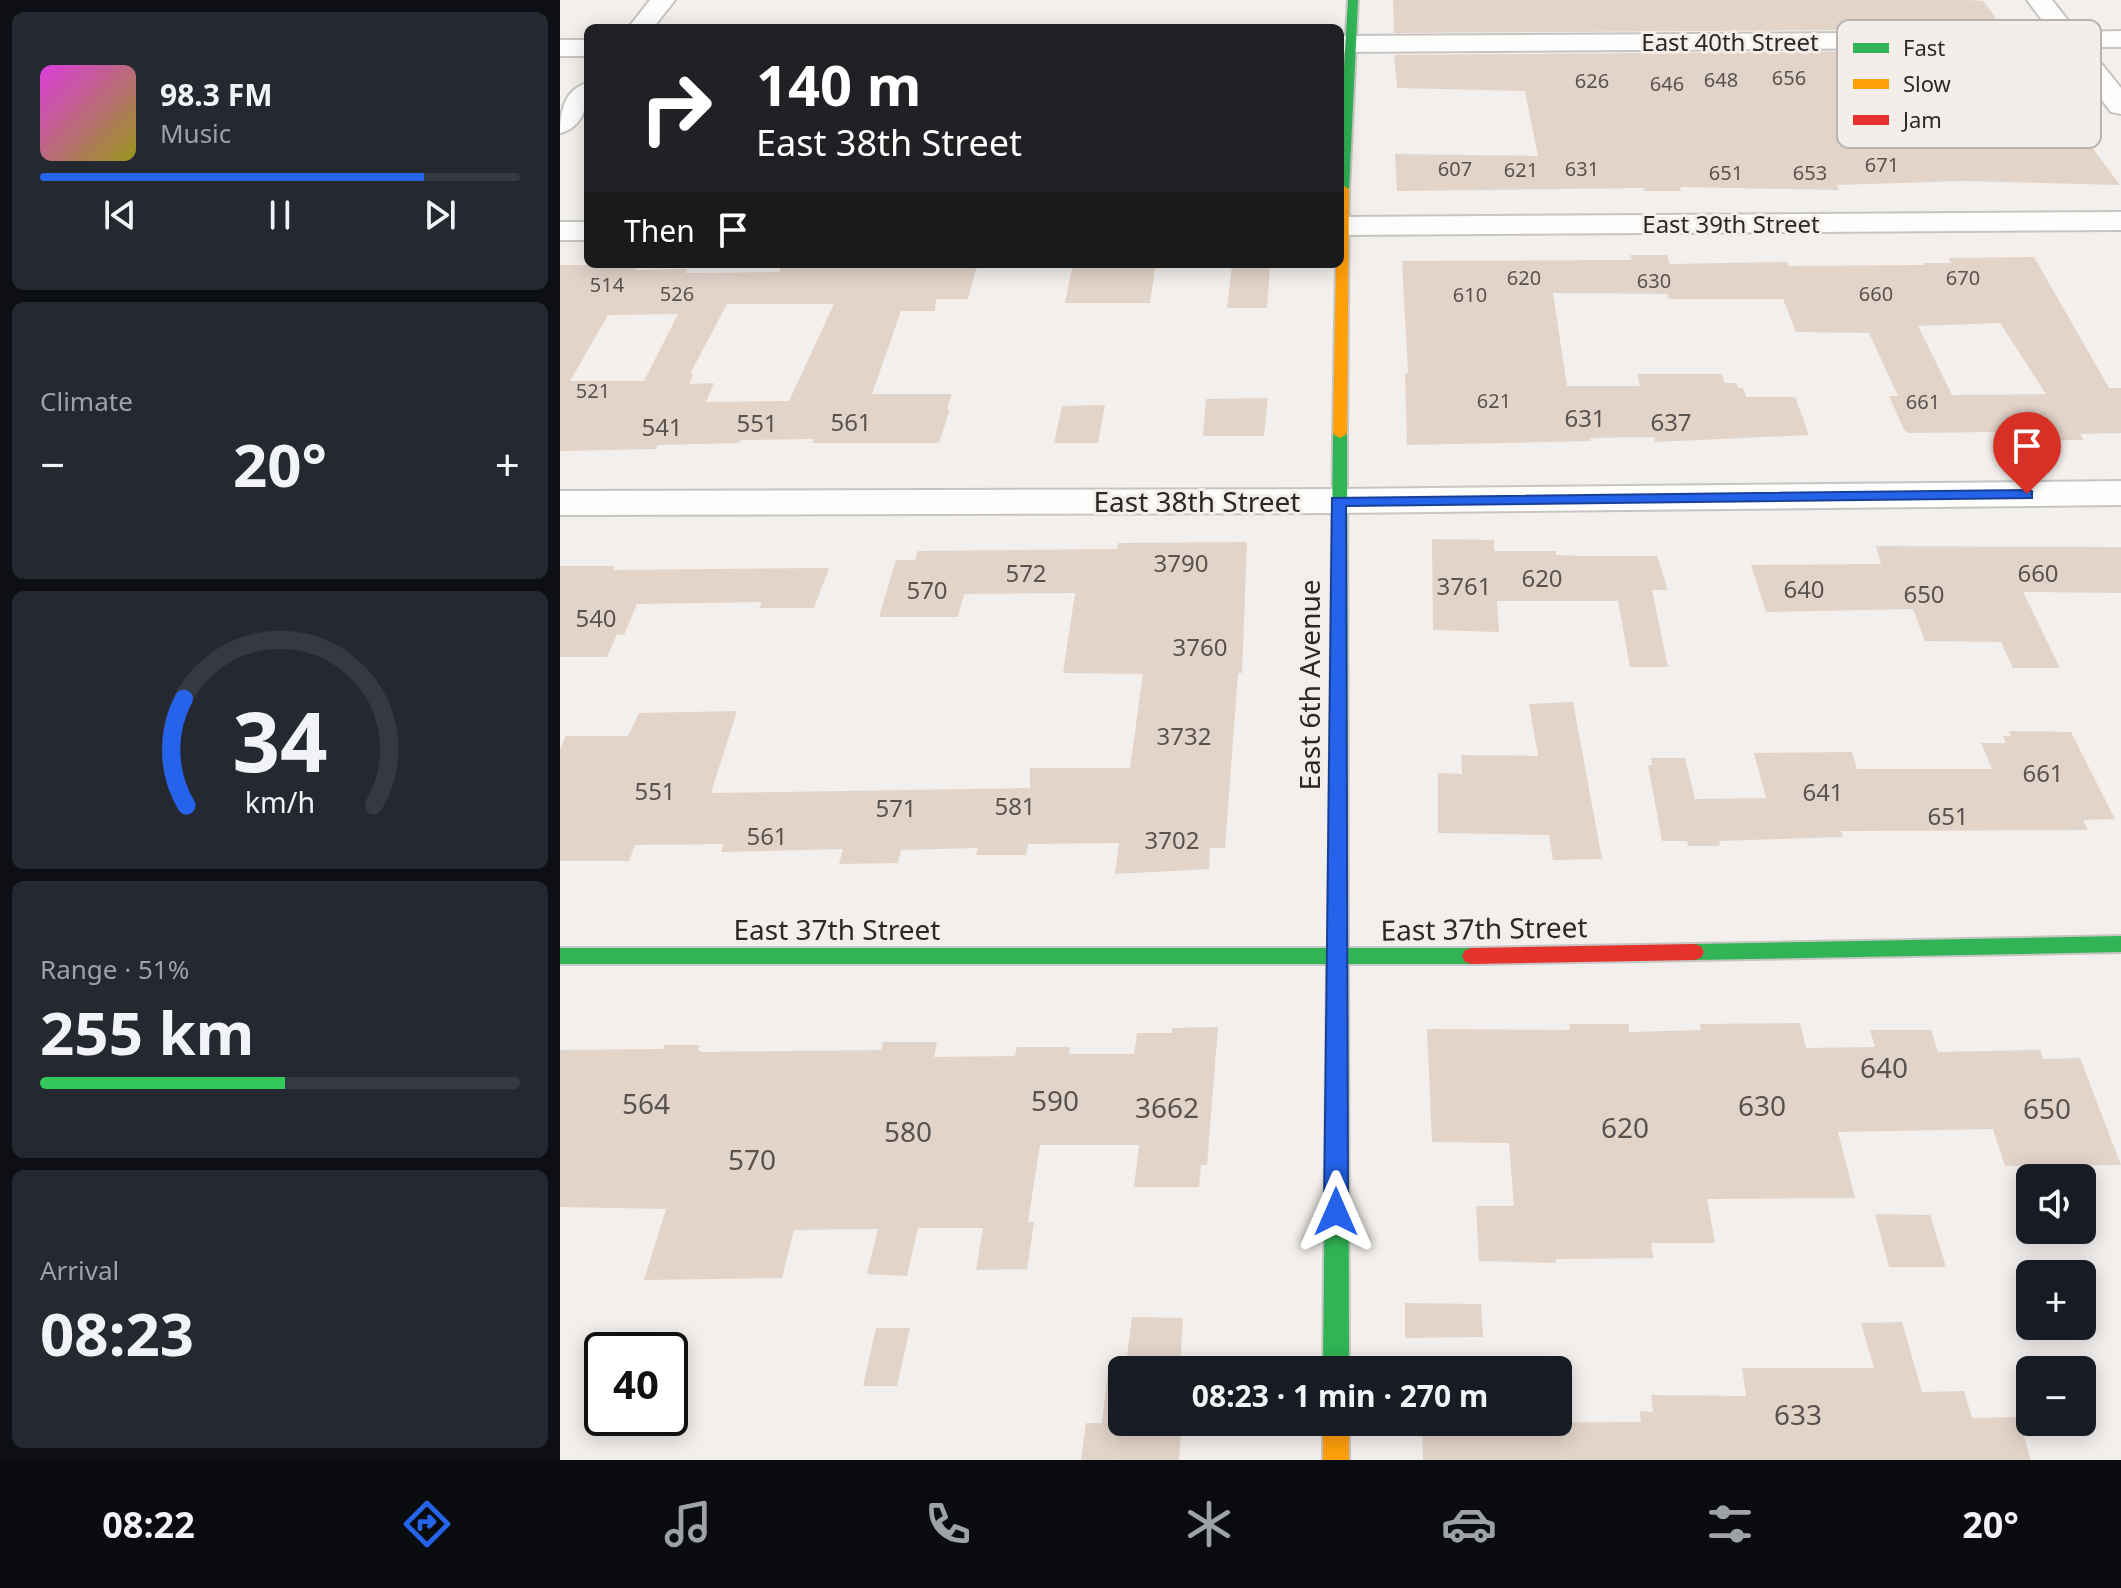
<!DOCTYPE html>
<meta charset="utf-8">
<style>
body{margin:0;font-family:"Noto Sans",sans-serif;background:#242831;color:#f1f3f6;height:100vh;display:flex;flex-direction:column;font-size:30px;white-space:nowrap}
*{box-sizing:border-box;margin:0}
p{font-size:26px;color:#9ea1a6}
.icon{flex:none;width:44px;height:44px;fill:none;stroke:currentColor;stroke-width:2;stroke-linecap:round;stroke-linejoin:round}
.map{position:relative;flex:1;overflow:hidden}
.side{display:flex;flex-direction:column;gap:12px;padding:12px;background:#0d0f14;width:560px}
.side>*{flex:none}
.hud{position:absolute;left:24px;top:24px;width:760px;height:244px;border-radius:12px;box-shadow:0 4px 20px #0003;background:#202124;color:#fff;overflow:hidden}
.fabs{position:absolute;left:1456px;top:1164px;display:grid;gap:16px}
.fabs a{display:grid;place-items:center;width:80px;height:80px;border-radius:12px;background:#171b24;box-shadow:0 4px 20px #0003;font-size:40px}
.speed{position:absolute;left:24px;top:1332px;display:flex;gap:16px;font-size:40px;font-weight:700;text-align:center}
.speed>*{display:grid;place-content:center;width:104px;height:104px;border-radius:50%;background:#171b24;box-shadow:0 4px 20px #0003;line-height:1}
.speed .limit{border:4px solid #111;border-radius:12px;background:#fff;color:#111}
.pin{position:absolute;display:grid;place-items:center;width:68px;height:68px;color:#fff;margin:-82px -34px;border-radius:50% 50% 50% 0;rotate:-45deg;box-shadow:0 0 8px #0007}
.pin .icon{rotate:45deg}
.me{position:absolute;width:88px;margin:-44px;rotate:0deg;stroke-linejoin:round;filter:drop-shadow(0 0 6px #0008)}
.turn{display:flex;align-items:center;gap:28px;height:168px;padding:0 40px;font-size:36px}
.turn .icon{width:104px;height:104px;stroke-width:2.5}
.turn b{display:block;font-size:56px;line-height:68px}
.then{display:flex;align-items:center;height:76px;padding:0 40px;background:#0003;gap:16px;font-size:30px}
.big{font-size:60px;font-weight:700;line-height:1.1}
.side .card{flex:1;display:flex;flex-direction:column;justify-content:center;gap:12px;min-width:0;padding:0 28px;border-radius:12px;background:#242831}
.side .dial{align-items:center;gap:0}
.dial svg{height:208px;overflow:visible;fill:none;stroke:#363941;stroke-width:7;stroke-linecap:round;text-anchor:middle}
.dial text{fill:#f1f3f6;stroke:none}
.song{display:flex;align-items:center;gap:24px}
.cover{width:96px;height:96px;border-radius:12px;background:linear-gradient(135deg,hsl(300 70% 55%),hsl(60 70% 35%))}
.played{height:8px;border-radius:4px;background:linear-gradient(90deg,#2563eb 80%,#363941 80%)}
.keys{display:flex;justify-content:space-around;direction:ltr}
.heat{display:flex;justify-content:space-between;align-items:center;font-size:44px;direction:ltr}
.charge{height:12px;border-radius:6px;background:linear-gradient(90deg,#34c759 51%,#363941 0)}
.trip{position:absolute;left:548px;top:1356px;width:464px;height:80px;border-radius:12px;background:#171b24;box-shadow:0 4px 20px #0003;font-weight:700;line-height:80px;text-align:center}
.dock{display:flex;height:128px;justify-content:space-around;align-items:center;background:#090b0e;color:#9ea1a6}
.dock .icon{width:56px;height:56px}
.dock .current{color:#2563eb}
.dock b{font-size:36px;color:#f1f3f6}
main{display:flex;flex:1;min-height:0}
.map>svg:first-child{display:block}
.building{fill:#e3d4ca;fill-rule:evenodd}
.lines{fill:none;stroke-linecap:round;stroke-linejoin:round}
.street-casing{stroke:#c7c5c3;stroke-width:4}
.fast-casing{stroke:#c7c5c3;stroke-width:4}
.slow-casing{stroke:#c7c5c3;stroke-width:4}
.jam-casing{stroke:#c7c5c3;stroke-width:4}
.street{fill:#fdfdfc;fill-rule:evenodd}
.fast{fill:#30b455;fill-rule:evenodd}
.slow{fill:#ff9f0a;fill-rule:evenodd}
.jam{fill:#e5322d;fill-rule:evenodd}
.route{fill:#2563eb;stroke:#184099;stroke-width:2}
.labels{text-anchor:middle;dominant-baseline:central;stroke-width:6;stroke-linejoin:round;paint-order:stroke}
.far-number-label{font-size:20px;fill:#595350}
.far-street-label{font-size:24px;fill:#2b2827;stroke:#f4eeea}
.number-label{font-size:24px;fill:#595350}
.street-label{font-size:28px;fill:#2b2827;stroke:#f4eeea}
.near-number-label{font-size:28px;fill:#595350}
.key{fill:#f4eeea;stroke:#b8b3b0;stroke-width:2}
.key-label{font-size:22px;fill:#2b2827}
</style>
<main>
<section class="side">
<div class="card">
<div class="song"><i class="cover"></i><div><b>98.3 FM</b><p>Music</p></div></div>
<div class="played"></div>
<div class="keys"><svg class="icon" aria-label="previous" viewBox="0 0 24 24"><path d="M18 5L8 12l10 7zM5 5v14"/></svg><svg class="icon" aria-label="pause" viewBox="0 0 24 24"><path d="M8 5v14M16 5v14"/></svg><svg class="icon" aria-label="next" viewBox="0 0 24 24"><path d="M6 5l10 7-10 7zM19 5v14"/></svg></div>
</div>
<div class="card"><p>Climate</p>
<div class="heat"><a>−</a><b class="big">20°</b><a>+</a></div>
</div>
<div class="card dial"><svg viewBox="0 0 100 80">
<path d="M14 69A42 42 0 1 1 86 69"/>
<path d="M14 69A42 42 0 0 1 13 28" stroke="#2563eb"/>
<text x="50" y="56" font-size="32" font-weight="700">34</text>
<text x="50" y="72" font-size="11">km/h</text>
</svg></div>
<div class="card"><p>Range · 51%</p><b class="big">255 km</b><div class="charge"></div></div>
<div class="card"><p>Arrival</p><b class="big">08:23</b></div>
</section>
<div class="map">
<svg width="1561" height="1460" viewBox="0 0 1561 1460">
<rect width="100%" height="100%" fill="#f2efec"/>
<!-- building -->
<g class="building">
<path d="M833 0H1408L1423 1 1444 29 834 33Z"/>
<path d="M1460 50 1560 185 1401 181 1277 185 1279 190 1120 187 1121 191H1084L1083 188 837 191 835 154 978 156 965 91 837 88 834 55Z"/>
<path d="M1070 255H1107L1110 264 1227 262 1228 266 1364 265 1363 263H1391L1388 258 1474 257 1549 388H1561V433L1520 434 1524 440 1440 441 1436 432 1349 433 1344 430 1329 396H1338L1309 333 1236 332 1223 299H1109L1107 294 993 293 1007 386H1080L1077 374H1161L1165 383H1176L1178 388H1183L1186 397H1235L1249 435 1095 442 1094 437 1030 438 1031 441 847 445 845 373H848L842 261 1072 260ZM1440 323 1486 394 1392 395 1358 326Z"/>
<path d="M239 264 417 265 408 299H376L375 311H341L312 394H392L387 409H390L379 443H252L254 439 181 440 179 443 98 445 96 449 0 451V265H77L75 270 128 269 126 273 219 272 221 267H237ZM167 304H274L229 401 146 402 154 383 129 384 133 374H130ZM118 314 84 381H10L48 315Z"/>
<path d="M672 265H710L707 308H667Z"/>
<path d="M512 268H595L590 303H505Z"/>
<path d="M708 398 704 436H643L646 399Z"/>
<path d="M545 405 538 443H494L502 406Z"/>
<path d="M872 539 934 540V551H996V555L1023 556H1097L1108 590H1092L1108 667H1070L1058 601H937L939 632 873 630Z"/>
<path d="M687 542 682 673H678L665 848H650L649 869 555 874 559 843 468 844 466 855H416L418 848 341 850 338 863 279 864 283 849 161 852 164 844 75 845 69 861H0V749L6 736H68L79 713 177 711 151 793 470 788V768H570L583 674 503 673 515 593 404 594 398 617H319L336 560H355L358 551 557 549 558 543Z"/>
<path d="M1316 546 1561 547V593L1463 592 1500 668H1453L1441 642 1365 641 1353 609 1206 612 1191 565 1321 564Z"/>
<path d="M0 566H55L53 570 269 568 254 608H199L202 602 77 604 64 635 57 634 47 657H0Z"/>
<path d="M1013 702 1042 859 993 860 989 835 878 833V773L902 774 901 755 978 756 969 704Z"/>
<path d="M1449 731 1511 732 1555 819 1523 820 1528 830 1281 831 1283 837 1159 841 1160 846H1128L1127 841H1102L1088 765H1092L1091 758H1125L1135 799 1206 798 1194 753 1292 752 1297 769H1432L1421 743H1446L1443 736H1451Z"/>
<path d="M1240 1023 1246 1048 1315 1047 1310 1030H1371L1378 1052 1480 1050 1483 1059 1520 1058 1561 1165 1445 1166 1433 1129 1278 1132 1295 1198 1147 1199 1155 1243H1091L1093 1258 996 1259V1263L919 1261 916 1206H954L949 1143 872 1142 867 1029 1010 1030 1009 1024H1069V1032L1141 1030 1140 1024Z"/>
<path d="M658 1027 647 1165H641L639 1187H574L579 1145H480L468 1222H474L467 1269 416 1270 423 1228H358L347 1276 307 1274 318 1229 234 1230 222 1278 84 1280 106 1209 0 1207V1050L103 1049 104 1045H140L138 1050 143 1052 321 1050 323 1042H377L374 1057 455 1056 457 1047H510L509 1054H574L577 1033H612V1028Z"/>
<path d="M1315 1214 1370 1215 1386 1267H1329Z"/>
<path d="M845 1303 921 1304 923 1337 845 1338Z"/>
<path d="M572 1317 623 1318 620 1365H632V1370H562V1422H627V1429L621 1430 619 1460H521L526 1423H542L549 1363 566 1364Z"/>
<path d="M1342 1322 1362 1392 1404 1391 1412 1418 1458 1417 1471 1460H863L862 1423 1081 1422 1080 1411 1093 1412 1091 1395 1186 1396 1182 1368H1314L1301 1323Z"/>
<path d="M316 1328H350L337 1386H303Z"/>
</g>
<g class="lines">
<!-- street casing -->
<g class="street-casing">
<g id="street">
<path d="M90 0H115L93 28H68Z"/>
<path d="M1467 0H1492L1517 32 1561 31V47H1528L1561 88V114L1551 112 1502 47 780 52V36L1491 32Z"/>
<rect x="0" y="40" width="28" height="16"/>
<path d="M28 83C28 104 24 127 0 133 0 112 4 89 28 83Z"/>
<path d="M1561 212V230L780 235V217Z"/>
<rect x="0" y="222" width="28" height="18"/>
<path d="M1561 481V505L778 513 0 515V491L778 489Z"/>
</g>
</g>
<!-- fast casing -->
<g class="fast-casing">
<g id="fast">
<path d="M788 0H798L789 189 783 193 780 192V138Z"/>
<path d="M780 430 787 434 788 948H912L919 950 922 956 919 962 912 964H788L789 1370H763L767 964H0V948H768L773 434Z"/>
<path d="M1561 936V952L1134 960 1127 958 1124 952 1127 946 1134 944Z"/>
</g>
</g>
<!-- slow casing -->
<g class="slow-casing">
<g id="slow">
<path d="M783 185 789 189 787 434 780 438 773 434 776 264H780V186Z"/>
<rect x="763" y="1422" width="26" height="38"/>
</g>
</g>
<!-- jam casing -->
<g class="jam-casing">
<path id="jam" d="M1134 944 1141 946 1144 952 1141 958 1134 960 912 964 905 962 902 956 905 950 912 948Z"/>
</g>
<!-- street -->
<use href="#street" class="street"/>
<!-- fast -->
<use href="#fast" class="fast"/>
<!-- slow -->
<use href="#slow" class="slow"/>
<!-- jam -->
<use href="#jam" class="jam"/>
</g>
<!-- route -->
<path class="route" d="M1467 490 1472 491V498L786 506 788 1212 784 1219 776 1223 768 1219 764 1212 772 498Z"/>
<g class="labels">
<!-- far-number labels -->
<g class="far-number-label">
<text x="1229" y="77">656</text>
<text x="1161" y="79">648</text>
<text x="1032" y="80">626</text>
<text x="1107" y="83">646</text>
<text x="1322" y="164">671</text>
<text x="895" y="168">607</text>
<text x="1022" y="168">631</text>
<text x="961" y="169">621</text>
<text x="1166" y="172">651</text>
<text x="1250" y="172">653</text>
<text x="964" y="277">620</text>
<text x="1403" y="277">670</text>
<text x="1094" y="280">630</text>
<text x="47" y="284">514</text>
<text x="117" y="293">526</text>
<text x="1316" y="293">660</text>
<text x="910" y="294">610</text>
<text x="33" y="390">521</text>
<text x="934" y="400">621</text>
<text x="1363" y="401">661</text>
</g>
<!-- far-street labels -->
<g class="far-street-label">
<text x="1170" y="41">East 40th Street</text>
<text x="1171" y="223">East 39th Street</text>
</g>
<!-- number labels -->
<g class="number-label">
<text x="1025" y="417">631</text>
<text x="291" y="421">561</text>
<text x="1111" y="421">637</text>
<text x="197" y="422">551</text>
<text x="102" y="426">541</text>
<text x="621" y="562">3790</text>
<text x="466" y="572">572</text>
<text x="1478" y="572">660</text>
<text x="982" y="577">620</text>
<text x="904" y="585">3761</text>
<text x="1244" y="588">640</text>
<text x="367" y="589">570</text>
<text x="1364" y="593">650</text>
<text x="36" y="617">540</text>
<text x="640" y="646">3760</text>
<text x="624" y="735">3732</text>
<text x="1483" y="772">661</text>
<text x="95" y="790">551</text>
<text x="1263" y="791">641</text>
<text x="455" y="805">581</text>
<text x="336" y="807">571</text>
<text x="1388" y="815">651</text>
<text x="207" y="835">561</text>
<text x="612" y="839">3702</text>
</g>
<!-- street labels -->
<g class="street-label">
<text x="637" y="501">East 38th Street</text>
<text transform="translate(749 685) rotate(-90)">East 6th Avenue</text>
<text transform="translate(924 928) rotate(-1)">East 37th Street</text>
<text x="277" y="929">East 37th Street</text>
</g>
<!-- near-number labels -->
<g class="near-number-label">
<text x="1324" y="1067">640</text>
<text x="495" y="1100">590</text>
<text x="86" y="1103">564</text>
<text x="1202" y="1105">630</text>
<text x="607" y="1107">3662</text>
<text x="1487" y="1108">650</text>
<text x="1065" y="1127">620</text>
<text x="348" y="1131">580</text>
<text x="192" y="1159">570</text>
<text x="1238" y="1414">633</text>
</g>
</g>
<!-- legend -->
<rect x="1277" y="20" width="264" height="128" rx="12" class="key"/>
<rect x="1293" y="43" width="36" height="10" fill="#30b455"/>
<rect x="1293" y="79" width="36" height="10" fill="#ff9f0a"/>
<rect x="1293" y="115" width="36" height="10" fill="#e5322d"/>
<g class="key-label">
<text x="1343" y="56">Fast</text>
<text x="1343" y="92">Slow</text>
<text x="1343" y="128">Jam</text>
</g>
</svg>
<div class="fabs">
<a><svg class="icon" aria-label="sound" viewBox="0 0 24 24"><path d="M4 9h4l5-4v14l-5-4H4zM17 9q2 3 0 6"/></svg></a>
<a>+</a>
<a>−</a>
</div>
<div class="speed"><div class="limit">40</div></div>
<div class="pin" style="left:1467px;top:494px;background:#d93025"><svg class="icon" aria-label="arrive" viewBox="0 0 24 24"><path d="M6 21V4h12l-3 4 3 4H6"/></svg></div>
<svg class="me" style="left:776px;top:1212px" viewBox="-20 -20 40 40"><path d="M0-17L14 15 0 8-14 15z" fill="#2563eb" stroke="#fff" stroke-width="4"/></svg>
<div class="trip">08:23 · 1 min · 270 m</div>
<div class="hud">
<div class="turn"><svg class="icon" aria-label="right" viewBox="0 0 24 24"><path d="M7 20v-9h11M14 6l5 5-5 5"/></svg><div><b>140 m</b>East 38th Street</div></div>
<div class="then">Then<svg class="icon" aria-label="arrive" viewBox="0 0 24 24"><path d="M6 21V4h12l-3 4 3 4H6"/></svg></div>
</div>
</div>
</main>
<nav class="dock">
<b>08:22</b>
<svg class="icon current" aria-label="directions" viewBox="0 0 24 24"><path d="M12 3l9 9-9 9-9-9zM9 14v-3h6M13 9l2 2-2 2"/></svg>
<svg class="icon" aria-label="music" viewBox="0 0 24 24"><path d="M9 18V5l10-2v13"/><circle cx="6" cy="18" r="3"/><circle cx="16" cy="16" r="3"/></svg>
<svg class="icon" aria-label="phone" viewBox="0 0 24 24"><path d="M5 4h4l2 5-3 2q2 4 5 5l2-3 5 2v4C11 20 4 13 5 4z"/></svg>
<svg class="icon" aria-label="climate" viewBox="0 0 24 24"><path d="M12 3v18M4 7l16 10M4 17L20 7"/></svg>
<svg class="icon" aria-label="car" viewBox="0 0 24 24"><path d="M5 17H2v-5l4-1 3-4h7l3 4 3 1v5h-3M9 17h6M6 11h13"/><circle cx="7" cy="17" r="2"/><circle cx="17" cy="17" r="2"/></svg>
<svg class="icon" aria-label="filters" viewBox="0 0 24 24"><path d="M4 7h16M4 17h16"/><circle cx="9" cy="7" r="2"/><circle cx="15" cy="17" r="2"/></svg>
<b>20°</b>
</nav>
